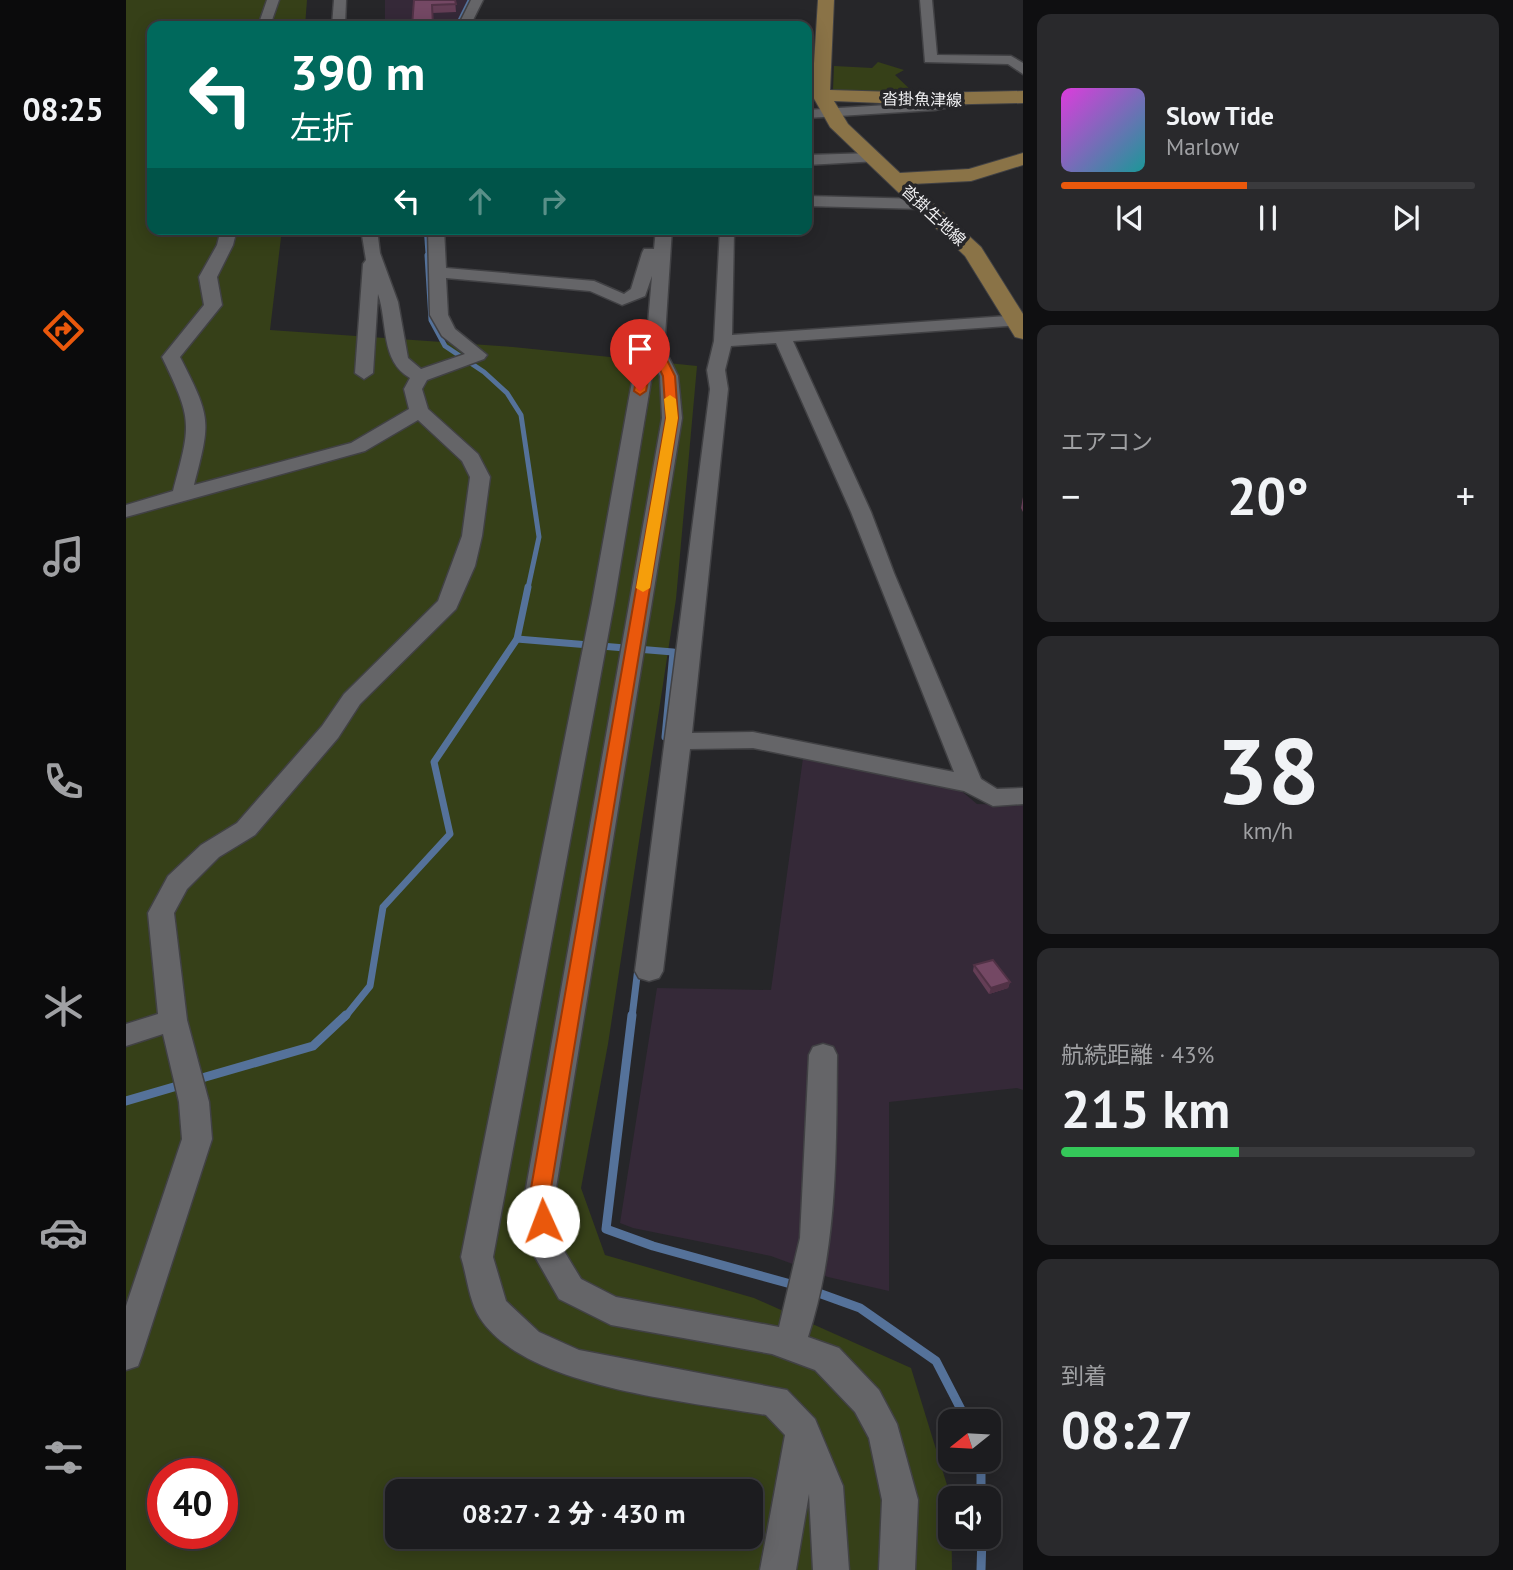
<!DOCTYPE html>
<html lang="ja">
<meta charset="utf-8">
<style>
body{margin:0;font-family:"PT Sans","Noto Sans JP",sans-serif;background:#29292c;color:#f1f3f6;height:100vh;display:flex;flex-direction:column;font-size:26px;white-space:nowrap}
*{box-sizing:border-box;margin:0}
p{font-size:23px;color:#a0a1a4}
.icon{flex:none;width:38px;height:38px;fill:none;stroke:currentColor;stroke-width:2;stroke-linecap:round;stroke-linejoin:round}
.map{position:relative;flex:1;overflow:hidden}
.sheet{display:flex;flex-direction:column;gap:14px;padding:14px;background:#0f0f11;width:490px}
.sheet>*{flex:none}
.banner{position:absolute;left:21px;top:21px;width:665px;height:214px;border-radius:14px;box-shadow:0 4px 18px #0003,0 0 0 2px #3a3a3d;background:#00695c;color:#fff;overflow:hidden}
.needle{width:46px;rotate:252deg}
.buttons{position:absolute;left:812px;top:1409px;display:grid;gap:14px}
.buttons a{display:grid;place-items:center;width:63px;height:63px;border-radius:14px;background:#1c1c1f;box-shadow:0 4px 18px #0003,0 0 0 2px #3a3a3d;font-size:35px}
.speed{position:absolute;left:21px;top:1458px;display:flex;gap:14px;font-size:35px;font-weight:700;text-align:center}
.speed>*{display:grid;place-content:center;width:91px;height:91px;border-radius:50%;background:#1c1c1f;box-shadow:0 4px 18px #0003,0 0 0 2px #3a3a3d;line-height:1}
.speed .limit{border:10px solid #d22;background:#fff;color:#111}
.pin{position:absolute;display:grid;place-items:center;width:60px;height:60px;color:#fff;margin:-72px -30px;border-radius:50% 50% 50% 0;rotate:-45deg;box-shadow:0 0 7px #0007}
.pin .icon{rotate:45deg}
.me{position:absolute;width:77px;margin:-38px;rotate:358deg;stroke-linejoin:round;filter:drop-shadow(0 0 5px #0008)}
.turn{display:flex;align-items:center;gap:24px;height:147px;padding:0 28px;font-size:32px}
.turn .icon{width:91px;height:91px;stroke-width:2.5}
.turn b{display:block;font-size:49px;line-height:60px}
.lanes{display:flex;align-items:center;height:66px;padding:0 28px;background:#0003;justify-content:center;gap:35px;direction:ltr}
.lanes .off{opacity:.35}
.big{font-size:52px;font-weight:800;line-height:1.1}
.sheet .widget{flex:1;display:flex;flex-direction:column;justify-content:center;gap:10px;min-width:0;padding:0 24px;border-radius:14px;background:#29292c}
.sheet .dial{align-items:center;gap:0}
.dial b{font-size:91px;line-height:1}
.song{display:flex;align-items:center;gap:21px}
.cover{width:84px;height:84px;border-radius:10px;background:linear-gradient(135deg,hsl(300 70% 55%),hsl(180 70% 35%))}
.played{height:7px;border-radius:4px;background:linear-gradient(90deg,#ea580c 45%,#3a3a3d 45%)}
.keys{display:flex;justify-content:space-around;direction:ltr}
.heat{display:flex;justify-content:space-between;align-items:center;font-size:38px;direction:ltr}
.charge{height:10px;border-radius:5px;background:linear-gradient(90deg,#34c759 43%,#3a3a3d 0)}
.trip{position:absolute;left:259px;top:1479px;width:378px;height:70px;border-radius:14px;background:#1c1c1f;box-shadow:0 4px 18px #0003,0 0 0 2px #3a3a3d;font-weight:800;line-height:70px;text-align:center}
main{display:flex;flex:1;min-height:0}
.menu{display:flex;flex-direction:column;width:126px;justify-content:space-around;align-items:center;background:#0b0b0c;color:#a0a1a4}
.menu .icon{width:49px;height:49px}
.menu .selected{color:#ea580c}
.menu b{font-size:32px;color:#f1f3f6}
.map>svg:first-child{display:block}
.industrial{fill:#352938}
.green{fill:#364018;fill-rule:evenodd}
.lines{fill:none;stroke-linecap:round;stroke-linejoin:round}
.stream-far3{stroke:#55729a;stroke-width:4.5}
.stream-far2{stroke:#55729a;stroke-width:5}
.stream-far1{stroke:#55729a;stroke-width:7}
.stream{stroke:#55729a;stroke-width:9}
.minor-casing{stroke:#414144;stroke-width:3}
.major-casing{stroke:#414144;stroke-width:2}
.minor{fill:#656568;fill-rule:evenodd}
.major{fill:#8a7347;fill-rule:evenodd}
.wall{fill:#643e56}
.shaded-wall{fill:#513246}
.building{fill:#744864;stroke:#513246;stroke-width:2}
.route{fill:#ea580c;stroke:#983908;stroke-width:2}
.slow{fill:#f59e0b}
.labels{text-anchor:middle;dominant-baseline:central;stroke-width:7;stroke-linejoin:round;paint-order:stroke}
.far-street-label{font-size:16px;fill:#f1f1f3;stroke:#262629}
</style>
<main>
<nav class="menu">
<b>08:25</b>
<svg class="icon selected" aria-label="directions" viewBox="0 0 24 24"><path d="M12 3l9 9-9 9-9-9zM9 14v-3h6M13 9l2 2-2 2"/></svg>
<svg class="icon" aria-label="music" viewBox="0 0 24 24"><path d="M9 18V5l10-2v13"/><circle cx="6" cy="18" r="3"/><circle cx="16" cy="16" r="3"/></svg>
<svg class="icon" aria-label="phone" viewBox="0 0 24 24"><path d="M5 4h4l2 5-3 2q2 4 5 5l2-3 5 2v4C11 20 4 13 5 4z"/></svg>
<svg class="icon" aria-label="climate" viewBox="0 0 24 24"><path d="M12 3v18M4 7l16 10M4 17L20 7"/></svg>
<svg class="icon" aria-label="car" viewBox="0 0 24 24"><path d="M5 17H2v-5l4-1 3-4h7l3 4 3 1v5h-3M9 17h6M6 11h13"/><circle cx="7" cy="17" r="2"/><circle cx="17" cy="17" r="2"/></svg>
<svg class="icon" aria-label="filters" viewBox="0 0 24 24"><path d="M4 7h16M4 17h16"/><circle cx="9" cy="7" r="2"/><circle cx="15" cy="17" r="2"/></svg>
</nav>
<div class="map">
<svg width="897" height="1570" viewBox="0 0 897 1570">
<rect width="100%" height="100%" fill="#262629"/>
<!-- industrial -->
<g class="industrial">
<path d="M259 0H354L343 26H259Z"/>
<path d="M677 758 833 789 851 804 897 805V1090L891 1088 763 1102V1291L702 1277 645 1256 507 1228 494 1223 531 988 645 990Z"/>
</g>
<!-- green -->
<g class="green">
<path d="M0 0H181L179 26H26V229H156L144 330 387 347 571 366 550 599 482 1044 455 1188 479 1255 628 1298 785 1368 825 1498 826 1570H0ZM37 1474H96V1533H37ZM271 1491H625V1536H271Z"/>
<path d="M752 62 778 70 769 75 790 95 710 93 707 90 708 66 746 68Z"/>
</g>
<g class="lines">
<!-- stream-far3 -->
<g class="stream-far3">
<path d="M331 26 344 0"/>
<path d="M300 229 302 257"/>
</g>
<!-- stream-far2 -->
<path class="stream-far2" d="M301 255 305 320 319 346 358 372 381 393 395 415 413 537 402 588"/>
<!-- stream-far1 -->
<g class="stream-far1">
<path d="M391 639 547 652 539 737"/>
<path d="M219 1017 244 986 257 907 324 834 308 762 391 639 402 587"/>
<path d="M506 1017 512 968"/>
</g>
<!-- stream -->
<g class="stream">
<path d="M506 1015 480 1229 527 1246 672 1286"/>
<path d="M69 1080 187 1046 220 1015"/>
<path d="M0 1101 58 1084"/>
<path d="M687 1291 734 1308 810 1361 841 1421"/>
<path d="M855 1460V1498"/>
<path d="M855 1570 856 1536"/>
</g>
<!-- minor casing -->
<g class="minor-casing">
<g id="minor">
<path d="M141 0H153L144 26H132Z"/>
<path d="M208 0H220L219 26H206Z"/>
<path d="M345 0H357L344 26H332Z"/>
<path d="M794 0H806L811 55 885 56 897 63V74L882 64 799 62Z"/>
<path d="M844 95 849 96V102L809 110 681 118V110L809 102Z"/>
<path d="M747 153 752 155V161L681 165V155Z"/>
<path d="M681 196 797 199 805 204 797 209 681 206Z"/>
<path d="M95 229H111L107 245 91 277 96 305 54 357C85 418 85 420 68 485L225 443 283 409 278 389 284 378C254 361 262 323 252 294L247 373 238 379 229 373 237 264 240 260 235 229H251L254 253 272 302 282 358 295 369 339 354 316 336 304 315 302 229H318L320 268 468 281 498 294 505 289 516 253 518 249H528L530 229H546L539 336 542 356 552 376 556 418 429 1194 435 1246 455 1279 490 1297 653 1327 674 1238 683 1055 687 1047 697 1044 707 1047 711 1055C710 1151 712 1245 682 1337L713 1348 753 1390 771 1424 792 1500 789 1570H753L756 1500 743 1438 729 1412 689 1370 646 1354 485 1325 433 1299 404 1248 399 1194 536 418 534 376 528 363 488 603 367 1257 380 1301 413 1332 453 1350 661 1390 689 1419 717 1486 723 1570H687L683 1494 670 1570H634L659 1435 640 1415C562 1401 399 1388 354 1318 343 1301 341 1276 335 1257L466 603 509 365 514 345 521 335 526 276 519 296 496 305 464 291 320 278 322 315 329 329 361 355 358 359 301 380 296 389 302 409 352 454 364 477 356 536 349 566 330 609 234 704 212 738 129 835 93 857 61 889 48 913 61 1020 83 1102 86 1139 16 1355 12 1366 0 1370V1306L56 1139 53 1102 37 1034 0 1046V1024L32 1014 22 913 42 876 75 845 111 823 196 726 218 694 312 601 336 536 344 477 336 461 292 420 239 451 0 517V505L47 491C65 423 67 421 36 357L78 305 73 277 91 245Z"/>
<path d="M594 229 608 232 606 335 897 315V325L667 341 745 512 768 573 855 779 871 789 897 788V804L867 806 838 791 627 748 564 749 537 971 533 978 523 981 513 978 509 971 584 389 581 370 588 341ZM650 343 725 512 828 772 627 732 566 733 602 389 599 370 605 346Z"/>
</g>
</g>
<!-- major casing -->
<g class="major-casing">
<path id="major" d="M692 0H708L704 90 802 93 897 91V103L802 105 708 101 722 124 774 173 843 169 897 153V165L845 181 786 184 855 247 897 314V339L889 337 839 256 704 127 686 95Z"/>
</g>
<!-- minor -->
<use href="#minor" class="minor"/>
<!-- major -->
<use href="#major" class="major"/>
</g>
<!-- wall -->
<g class="wall">
<path d="M288 0H329L330 12 306 13Z"/>
<path d="M897 497V512L895 508Z"/>
<path d="M848 965 884 982 882 988 863 994 847 971Z"/>
</g>
<!-- shaded-wall -->
<path class="shaded-wall" d="M884 982 882 988 863 994 865 988Z"/>
<!-- building -->
<g class="building">
<path d="M288 0H329L330 4 306 5 307 26H286Z"/>
<path d="M867 960 884 982 865 988 848 965Z"/>
</g>
<!-- route -->
<path class="route" d="M526 334 536 336 539 356 549 376 552 418 424 1194 427 1221 424 1227 417 1229 410 1227 404 1194 540 418 537 376 527 355 520 391 514 395 508 391 517 345Z"/>
<!-- slow -->
<path class="slow" d="M544 395 550 399 552 418 524 588 517 592 510 588 540 418 538 399Z"/>
<g class="labels">
<!-- far-street labels -->
<g class="far-street-label">
<text transform="translate(796 99) rotate(1)">沓掛魚津線</text>
<text transform="translate(808 215) rotate(43)">沓掛生地線</text>
</g>
</g>
</svg>
<div class="buttons">
<a><svg class="needle" viewBox="-14 -14 28 28"><path d="M0-13l5 13h-10z" fill="#e53935"/><path d="M0 13l5-13h-10z" fill="#a0a1a4"/></svg></a>
<a><svg class="icon" aria-label="sound" viewBox="0 0 24 24"><path d="M4 9h4l5-4v14l-5-4H4zM17 9q2 3 0 6"/></svg></a>
</div>
<div class="speed"><div class="limit">40</div></div>
<div class="pin" style="left:514px;top:391px;background:#d93025"><svg class="icon" aria-label="arrive" viewBox="0 0 24 24"><path d="M6 21V4h12l-3 4 3 4H6"/></svg></div>
<svg class="me" style="left:417px;top:1221px" viewBox="-20 -20 40 40"><circle r="19" fill="#fff"/><path d="M0-13L10 11 0 6-10 11z" fill="#ea580c"/></svg>
<div class="trip">08:27 · 2 分 · 430 m</div>
<div class="banner">
<div class="turn"><svg class="icon" aria-label="left" viewBox="0 0 24 24"><path d="M17 20v-9H6M10 6l-5 5 5 5"/></svg><div><b>390 m</b>左折</div></div>
<div class="lanes"><svg class="icon" aria-label="left" viewBox="0 0 24 24"><path d="M17 20v-9H6M10 6l-5 5 5 5"/></svg><svg class="icon off" aria-label="ahead" viewBox="0 0 24 24"><path d="M12 20V5M6 11l6-6 6 6"/></svg><svg class="icon off" aria-label="right" viewBox="0 0 24 24"><path d="M7 20v-9h11M14 6l5 5-5 5"/></svg></div>
</div>
</div>
<section class="sheet">
<div class="widget">
<div class="song"><i class="cover"></i><div><b>Slow Tide</b><p>Marlow</p></div></div>
<div class="played"></div>
<div class="keys"><svg class="icon" aria-label="previous" viewBox="0 0 24 24"><path d="M18 5L8 12l10 7zM5 5v14"/></svg><svg class="icon" aria-label="pause" viewBox="0 0 24 24"><path d="M8 5v14M16 5v14"/></svg><svg class="icon" aria-label="next" viewBox="0 0 24 24"><path d="M6 5l10 7-10 7zM19 5v14"/></svg></div>
</div>
<div class="widget"><p>エアコン</p>
<div class="heat"><a>−</a><b class="big">20°</b><a>+</a></div>
</div>
<div class="widget dial"><b>38</b><p>km/h</p></div>
<div class="widget"><p>航続距離 · 43%</p><b class="big">215 km</b><div class="charge"></div></div>
<div class="widget"><p>到着</p><b class="big">08:27</b></div>
</section>
</main>
